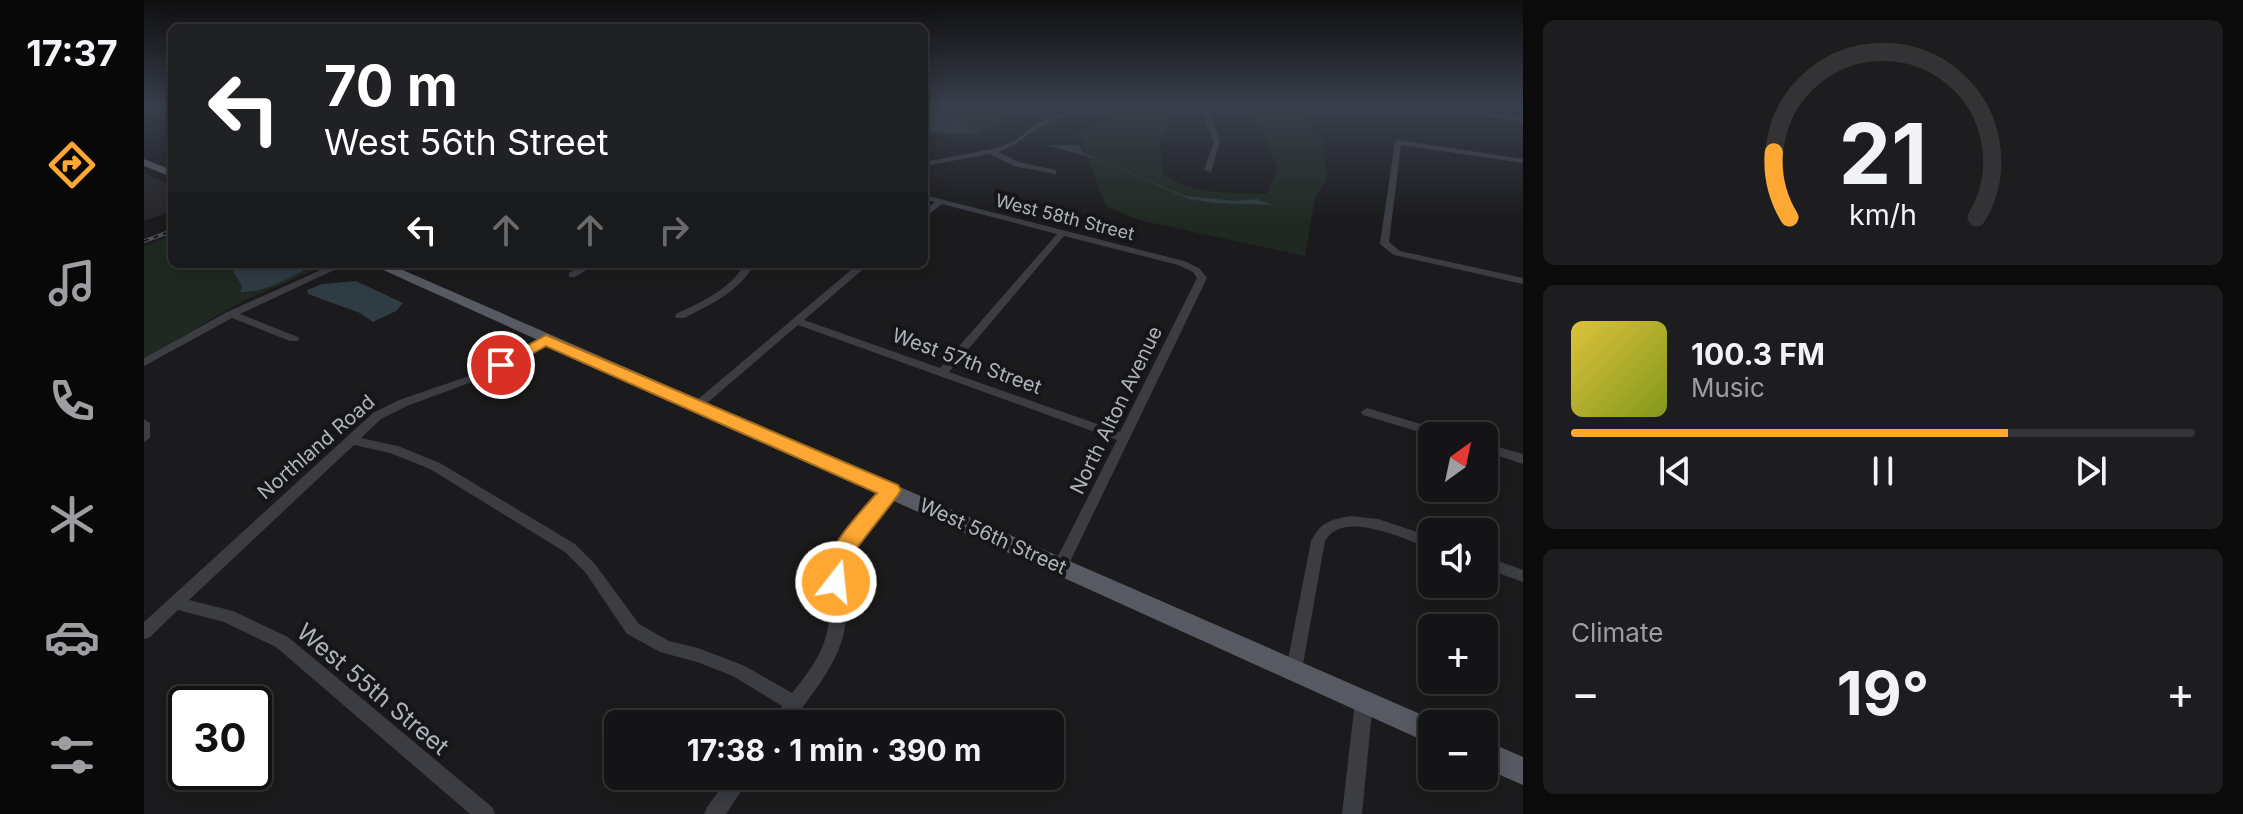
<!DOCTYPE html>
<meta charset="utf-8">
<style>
body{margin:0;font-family:Inter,sans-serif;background:#1d1d1f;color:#f1f3f6;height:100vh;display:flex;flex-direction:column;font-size:30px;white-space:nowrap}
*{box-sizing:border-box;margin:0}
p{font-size:26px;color:#9d9ea1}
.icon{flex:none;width:44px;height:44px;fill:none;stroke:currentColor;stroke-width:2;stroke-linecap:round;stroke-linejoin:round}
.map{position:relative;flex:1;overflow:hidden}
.sheet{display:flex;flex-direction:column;gap:20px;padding:20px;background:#0b0b0c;width:720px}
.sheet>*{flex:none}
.top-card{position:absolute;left:24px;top:24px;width:760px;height:244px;border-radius:12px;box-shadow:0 4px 20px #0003,0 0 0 2px #333335;background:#202124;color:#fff;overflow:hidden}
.needle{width:52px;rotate:33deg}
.tools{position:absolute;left:1274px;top:422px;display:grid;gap:16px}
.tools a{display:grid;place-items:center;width:80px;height:80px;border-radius:12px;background:#141416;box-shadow:0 4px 20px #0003,0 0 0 2px #333335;font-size:40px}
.speed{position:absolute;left:24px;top:686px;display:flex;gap:16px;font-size:40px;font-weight:700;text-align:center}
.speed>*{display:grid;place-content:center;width:104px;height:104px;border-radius:50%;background:#141416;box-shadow:0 4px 20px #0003,0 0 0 2px #333335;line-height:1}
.speed .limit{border:4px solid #111;border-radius:12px;background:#fff;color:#111}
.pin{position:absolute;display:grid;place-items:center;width:68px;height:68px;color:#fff;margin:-34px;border:4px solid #fff;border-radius:50%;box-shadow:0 2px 8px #0007}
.me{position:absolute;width:88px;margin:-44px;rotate:16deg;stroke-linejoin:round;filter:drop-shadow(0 0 6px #0008)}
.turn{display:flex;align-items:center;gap:28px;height:168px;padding:0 24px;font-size:36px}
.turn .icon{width:104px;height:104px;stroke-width:2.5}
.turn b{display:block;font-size:56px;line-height:68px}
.lanes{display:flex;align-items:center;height:76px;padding:0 24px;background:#0003;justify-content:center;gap:40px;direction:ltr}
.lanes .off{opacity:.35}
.big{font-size:60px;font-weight:700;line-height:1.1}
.sheet .tile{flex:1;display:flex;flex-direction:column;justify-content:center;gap:12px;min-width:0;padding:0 28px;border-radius:12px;background:#1d1d1f}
.sheet .dial{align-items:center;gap:0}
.dial svg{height:208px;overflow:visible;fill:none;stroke:#333335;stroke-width:7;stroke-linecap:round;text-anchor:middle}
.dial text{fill:#f1f3f6;stroke:none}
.song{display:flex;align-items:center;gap:24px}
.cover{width:96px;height:96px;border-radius:12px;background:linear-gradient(135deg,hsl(50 70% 55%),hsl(70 70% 35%))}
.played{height:8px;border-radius:4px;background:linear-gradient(90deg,#fea732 70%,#333335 70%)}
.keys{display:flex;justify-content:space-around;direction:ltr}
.heat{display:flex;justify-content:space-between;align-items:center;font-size:44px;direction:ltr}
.trip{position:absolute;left:460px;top:710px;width:460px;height:80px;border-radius:12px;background:#141416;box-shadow:0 4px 20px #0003,0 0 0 2px #333335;font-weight:700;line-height:80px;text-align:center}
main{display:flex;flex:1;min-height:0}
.tabs{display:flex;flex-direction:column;width:144px;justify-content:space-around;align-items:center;background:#080809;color:#9d9ea1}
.tabs .icon{width:56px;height:56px}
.tabs .on{color:#fea732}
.tabs b{font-size:36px;color:#f1f3f6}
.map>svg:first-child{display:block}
.built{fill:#27272a}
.green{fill:#202921}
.water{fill:#2f3c43}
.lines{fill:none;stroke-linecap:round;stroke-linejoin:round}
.street{fill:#3b3d43;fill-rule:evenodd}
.primary{fill:#575a62;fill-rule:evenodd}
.rail-casing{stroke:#4e5158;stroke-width:4}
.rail{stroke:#161618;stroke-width:2;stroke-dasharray:5;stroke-linecap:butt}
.route{fill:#fea732;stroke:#a56d20;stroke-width:2}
.labels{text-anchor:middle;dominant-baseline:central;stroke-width:8;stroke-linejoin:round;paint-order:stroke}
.far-street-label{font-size:18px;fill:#adb3bd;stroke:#161618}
.street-label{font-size:20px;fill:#adb3bd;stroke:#161618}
.near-street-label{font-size:24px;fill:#adb3bd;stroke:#161618}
</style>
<main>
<nav class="tabs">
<b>17:37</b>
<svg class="icon on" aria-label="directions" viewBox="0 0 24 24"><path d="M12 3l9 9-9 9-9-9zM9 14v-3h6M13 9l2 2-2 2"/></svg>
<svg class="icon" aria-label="music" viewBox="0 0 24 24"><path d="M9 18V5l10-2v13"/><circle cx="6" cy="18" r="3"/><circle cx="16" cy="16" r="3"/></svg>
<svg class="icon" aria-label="phone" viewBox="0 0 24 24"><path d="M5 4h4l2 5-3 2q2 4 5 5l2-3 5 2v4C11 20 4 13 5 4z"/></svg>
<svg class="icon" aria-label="climate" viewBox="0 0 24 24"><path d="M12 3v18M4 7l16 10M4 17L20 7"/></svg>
<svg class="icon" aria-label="car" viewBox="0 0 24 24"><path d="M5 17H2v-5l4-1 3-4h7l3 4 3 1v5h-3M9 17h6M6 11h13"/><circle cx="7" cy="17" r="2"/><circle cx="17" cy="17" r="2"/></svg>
<svg class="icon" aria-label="filters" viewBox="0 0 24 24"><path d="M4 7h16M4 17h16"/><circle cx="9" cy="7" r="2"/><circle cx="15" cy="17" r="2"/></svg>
</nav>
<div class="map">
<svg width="1379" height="814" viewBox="0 0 1379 814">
<rect width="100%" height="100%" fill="#1b1b1d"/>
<!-- built -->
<path class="built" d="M0 173 28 186V211L0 221Z"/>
<!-- green -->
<g class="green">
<path d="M780 107H877L871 114 831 136 780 132Z"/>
<path d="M1108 107H1146L1179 140 1183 179 1171 198 1161 256 994 220 962 206 935 135 969 119 954 112 1024 110V123L1016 140 1019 174C1049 196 1087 192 1123 194L1133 168Z"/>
<path d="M28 235V264H184L99 301 0 358V246Z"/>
</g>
<!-- water -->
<g class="water">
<path d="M780 111 814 117 836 133 780 132Z"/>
<path d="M902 145H934L940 153 1041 196 1091 201 1113 199 1129 205 1071 203 1045 199 953 159Z"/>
<path d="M85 264H163L159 271C139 281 118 293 96 292L98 286Z"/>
<path d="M212 281 259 303 252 311 229 322 216 313 164 294 163 290 178 284Z"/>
</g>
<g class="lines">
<!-- street -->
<g class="street">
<path d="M970 107H984C963 115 937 112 915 118 892 125 878 144 854 152L875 162 912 170V174L870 166 846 154 780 166V162L853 148 871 141 893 123 913 115Z"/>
<path d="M1022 107 1064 108 1076 142 1067 172 1060 170 1070 142 1058 111 1025 109Z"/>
<path d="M1289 107H1302L1379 118V122Z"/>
<path d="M1254 140 1379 159V163L1257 145 1245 242 1256 251 1379 278V284L1250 255 1237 245 1236 243 1251 142Z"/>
<path d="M780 195 1040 261 1055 268 1063 278 922 570 917 572 912 570 909 566 973 440 654 325 556 409 552 410 546 406 714 264H725L660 320 796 368 913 234 798 204 780 218V211L791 202 780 199ZM920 236 1034 265 1049 272 1053 278 976 432 805 372Z"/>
<path d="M190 264H203L96 314 154 337 155 339 154 341H146L88 318 0 366V358L83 312Z"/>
<path d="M440 264H452L431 277H425V273Z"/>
<path d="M601 264H611C594 292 568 304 540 318H532L531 316 532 314C559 301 585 290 601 264Z"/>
<path d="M402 337 406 338 407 340 406 342 336 379 263 406 237 419 217 438 254 446 296 463 431 544 451 564 495 624 525 641 554 648 601 666 648 693C666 671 684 647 685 617 686 600 682 584 686 568 693 535 721 511 741 487H751L753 490 751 493C736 512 716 531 706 553 695 577 704 602 701 627 695 664 667 695 646 724H626L638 706 589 676 553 662 516 652 483 634 441 572 421 552 286 469 246 453 210 445 45 600 89 611 144 637 348 807 351 814H326L132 647 80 622 34 610 6 637 0 639V622L229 413 255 400 328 375Z"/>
<path d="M1223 408 1307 433 1309 436H1289L1219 415 1217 412Z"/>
<path d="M0 419 6 423V438L0 442Z"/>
<path d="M1340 443 1379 454V464L1340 451Z"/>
<path d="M1206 516 1234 519 1288 537V549C1262 540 1199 508 1181 541L1158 670 1156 675 1150 678 1144 675 1142 670 1167 541C1177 522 1185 520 1206 516Z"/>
<path d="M1340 556 1379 570V582L1340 568Z"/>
<path d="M1220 693 1226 695 1229 701 1218 814H1198L1211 701 1214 695Z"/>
<path d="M586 776H607L582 814H560L563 807Z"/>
</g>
<!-- primary -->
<g class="primary">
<path d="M0 159 28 170V177L0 166Z"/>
<path d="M226 264H245L1299 724H1288V744L1278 740Z"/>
<path d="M1340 740 1379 757V785L1340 768Z"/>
</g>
<!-- rail casing -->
<g class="rail-casing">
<path id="rail" d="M0 241 28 231"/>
</g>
<!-- rail -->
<use href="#rail" class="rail"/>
</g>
<!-- sky -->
<linearGradient id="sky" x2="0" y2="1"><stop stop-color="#0f0f10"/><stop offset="0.48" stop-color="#393f4c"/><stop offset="1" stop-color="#393f4c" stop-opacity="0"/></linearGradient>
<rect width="1379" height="221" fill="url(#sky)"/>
<!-- route -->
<path class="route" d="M402 335 754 485 757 490 754 495 712 549 701 588 692 591 684 588C669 559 715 514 733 493L402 346 363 368 357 370 349 365Z"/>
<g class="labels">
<!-- far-street labels -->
<g class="far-street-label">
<text transform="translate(921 217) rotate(14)">West 58th Street</text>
</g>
<!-- street labels -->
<g class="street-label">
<text transform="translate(823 361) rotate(20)">West 57th Street</text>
<text transform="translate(972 410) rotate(-64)">North Alton Avenue</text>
<text transform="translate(172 447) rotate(-41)">Northland Road</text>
<text transform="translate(849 536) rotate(24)">West 56th Street</text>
</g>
<!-- near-street labels -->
<g class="near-street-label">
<text transform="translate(229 689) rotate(40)">West 55th Street</text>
</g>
</g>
</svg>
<div class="tools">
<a><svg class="needle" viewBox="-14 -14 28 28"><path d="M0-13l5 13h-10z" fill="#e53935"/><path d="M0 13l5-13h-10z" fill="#9d9ea1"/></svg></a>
<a><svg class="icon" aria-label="sound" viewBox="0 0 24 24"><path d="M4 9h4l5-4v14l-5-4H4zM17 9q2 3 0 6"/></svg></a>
<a>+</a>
<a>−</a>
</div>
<div class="speed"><div class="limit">30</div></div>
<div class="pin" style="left:357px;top:365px;background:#d93025"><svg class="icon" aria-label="arrive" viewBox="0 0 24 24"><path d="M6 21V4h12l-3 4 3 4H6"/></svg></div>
<svg class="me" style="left:692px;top:582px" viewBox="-20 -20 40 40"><circle r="17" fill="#fea732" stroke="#fff" stroke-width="3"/><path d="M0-11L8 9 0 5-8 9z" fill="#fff"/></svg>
<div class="trip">17:38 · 1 min · 390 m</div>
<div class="top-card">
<div class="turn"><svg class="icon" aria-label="left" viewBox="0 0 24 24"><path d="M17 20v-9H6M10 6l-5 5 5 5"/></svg><div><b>70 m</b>West 56th Street</div></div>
<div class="lanes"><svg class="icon" aria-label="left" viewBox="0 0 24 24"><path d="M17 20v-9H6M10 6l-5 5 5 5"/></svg><svg class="icon off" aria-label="ahead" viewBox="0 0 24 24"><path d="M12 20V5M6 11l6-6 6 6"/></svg><svg class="icon off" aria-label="ahead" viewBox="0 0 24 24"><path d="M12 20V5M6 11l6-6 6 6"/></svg><svg class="icon off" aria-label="right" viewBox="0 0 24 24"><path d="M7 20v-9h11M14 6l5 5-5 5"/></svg></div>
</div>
</div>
<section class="sheet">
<div class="tile dial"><svg viewBox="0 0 100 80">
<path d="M14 69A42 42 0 1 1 86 69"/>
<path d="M14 69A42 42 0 0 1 8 44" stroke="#fea732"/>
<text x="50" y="56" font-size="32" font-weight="700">21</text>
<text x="50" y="72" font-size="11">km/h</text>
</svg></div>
<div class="tile">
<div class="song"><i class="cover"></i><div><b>100.3 FM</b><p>Music</p></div></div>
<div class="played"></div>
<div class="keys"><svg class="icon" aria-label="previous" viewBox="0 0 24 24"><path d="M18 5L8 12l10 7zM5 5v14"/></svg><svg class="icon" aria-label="pause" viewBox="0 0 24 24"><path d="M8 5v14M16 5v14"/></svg><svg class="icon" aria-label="next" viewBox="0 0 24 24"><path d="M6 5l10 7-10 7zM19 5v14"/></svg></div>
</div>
<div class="tile"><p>Climate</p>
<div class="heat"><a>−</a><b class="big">19°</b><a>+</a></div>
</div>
</section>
</main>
